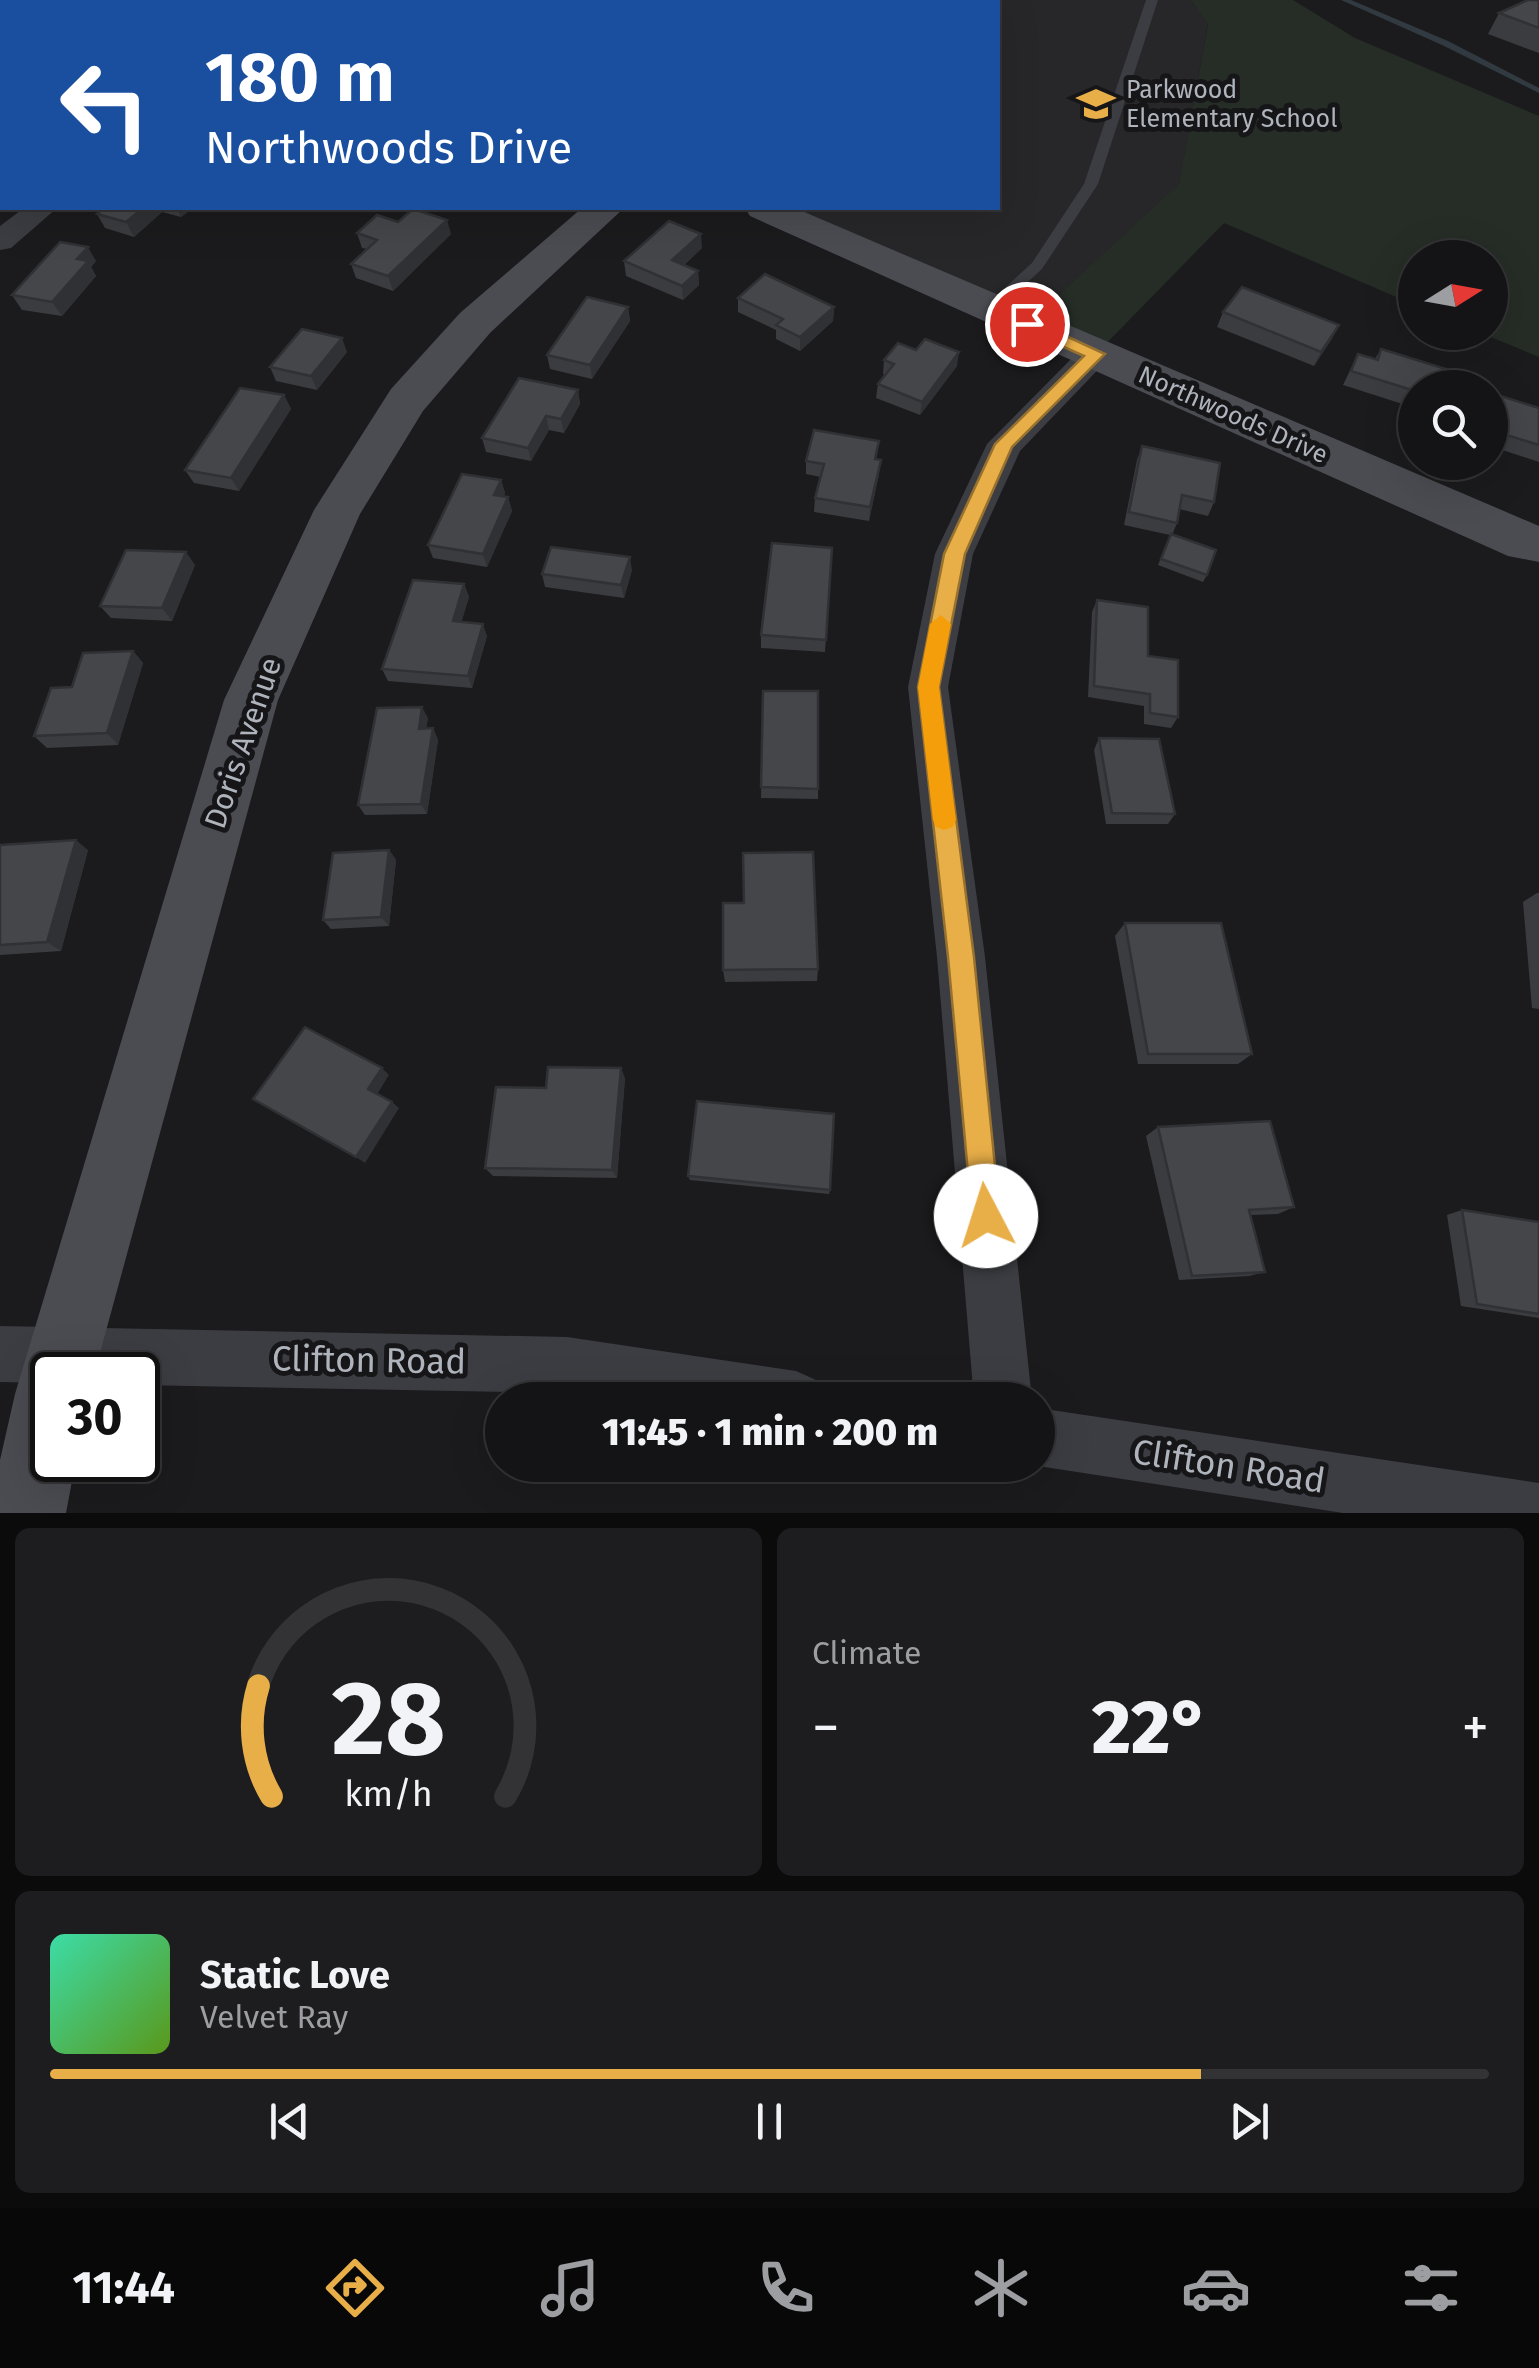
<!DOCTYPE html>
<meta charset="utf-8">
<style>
body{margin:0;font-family:"Fira Sans",sans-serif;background:#1d1d1f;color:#f1f3f6;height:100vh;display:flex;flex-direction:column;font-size:38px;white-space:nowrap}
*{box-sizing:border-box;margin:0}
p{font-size:32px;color:#9d9ea1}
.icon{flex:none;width:55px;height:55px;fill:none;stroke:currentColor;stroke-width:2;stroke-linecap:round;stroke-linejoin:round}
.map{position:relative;height:1513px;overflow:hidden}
.panel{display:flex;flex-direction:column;gap:15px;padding:15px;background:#0b0b0c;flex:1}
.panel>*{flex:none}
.banner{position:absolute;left:0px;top:0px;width:1000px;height:210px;box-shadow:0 10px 40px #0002,0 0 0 2px #333335;background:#1a4fa0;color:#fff;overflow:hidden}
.needle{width:65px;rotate:79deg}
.controls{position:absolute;left:1398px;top:240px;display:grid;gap:20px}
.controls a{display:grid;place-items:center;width:110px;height:110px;border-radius:50%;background:#141416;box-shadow:0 10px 40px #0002,0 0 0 2px #333335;font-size:50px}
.speed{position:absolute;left:30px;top:1352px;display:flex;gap:20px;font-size:50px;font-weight:700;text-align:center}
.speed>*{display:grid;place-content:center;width:130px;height:130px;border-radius:50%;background:#141416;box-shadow:0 10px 40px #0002,0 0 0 2px #333335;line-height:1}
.speed .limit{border:5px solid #111;border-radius:15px;background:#fff;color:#111}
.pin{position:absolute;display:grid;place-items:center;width:85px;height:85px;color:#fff;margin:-42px;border:5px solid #fff;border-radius:50%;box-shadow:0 2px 10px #0007}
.me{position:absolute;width:110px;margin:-55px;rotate:355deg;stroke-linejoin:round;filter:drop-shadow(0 0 8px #0008)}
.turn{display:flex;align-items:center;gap:35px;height:210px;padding:0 40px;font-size:45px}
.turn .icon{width:130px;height:130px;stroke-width:2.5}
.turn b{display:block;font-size:70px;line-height:85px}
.big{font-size:75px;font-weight:800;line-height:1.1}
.panel .card{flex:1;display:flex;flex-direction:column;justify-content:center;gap:15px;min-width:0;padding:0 35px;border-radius:15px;background:#1d1d1f}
.panel .dial{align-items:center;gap:0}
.dial svg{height:260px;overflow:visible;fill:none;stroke:#333335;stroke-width:7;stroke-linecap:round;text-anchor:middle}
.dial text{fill:#f1f3f6;stroke:none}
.song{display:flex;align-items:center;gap:30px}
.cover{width:120px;height:120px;border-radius:15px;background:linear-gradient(135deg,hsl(160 70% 55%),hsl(90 70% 35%))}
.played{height:10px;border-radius:5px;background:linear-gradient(90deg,#e8ae48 80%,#333335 80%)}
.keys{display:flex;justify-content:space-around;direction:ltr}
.heat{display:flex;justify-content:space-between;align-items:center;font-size:55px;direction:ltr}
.panel .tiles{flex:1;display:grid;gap:15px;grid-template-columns:1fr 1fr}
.card:last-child{grid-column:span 2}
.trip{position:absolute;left:485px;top:1382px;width:570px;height:100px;border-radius:50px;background:#141416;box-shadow:0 10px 40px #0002,0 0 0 2px #333335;font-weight:800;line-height:100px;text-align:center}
.dock{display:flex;height:160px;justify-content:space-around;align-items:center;background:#080809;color:#9d9ea1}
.dock .icon{width:70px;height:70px}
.dock .selected{color:#e8ae48}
.dock b{font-size:45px;color:#f1f3f6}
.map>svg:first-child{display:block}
.built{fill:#27272a}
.green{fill:#252d26}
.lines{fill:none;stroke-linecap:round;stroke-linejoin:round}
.stream{fill:#313a41;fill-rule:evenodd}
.lane{fill:#3c3d42;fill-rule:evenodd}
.street{fill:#3c3d42;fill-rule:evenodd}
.secondary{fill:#4a4c52;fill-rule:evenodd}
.wall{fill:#3b3c40}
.shaded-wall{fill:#303134}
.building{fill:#45464a;stroke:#303134;stroke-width:2.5}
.route{fill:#e8ae48;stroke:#97712f;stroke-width:2.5}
.slow{fill:#f59e0b}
.labels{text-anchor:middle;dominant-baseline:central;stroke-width:10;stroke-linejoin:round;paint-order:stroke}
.far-poi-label{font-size:25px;fill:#aeb3bc;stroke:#161618;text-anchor:start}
.far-street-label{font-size:25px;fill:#aeb3bc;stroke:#161618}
.street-label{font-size:30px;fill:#aeb3bc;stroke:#161618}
.near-street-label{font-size:35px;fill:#aeb3bc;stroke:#161618}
</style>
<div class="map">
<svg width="1539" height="1513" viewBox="0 0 1539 1513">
<rect width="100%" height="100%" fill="#1b1b1d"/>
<!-- built -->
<path class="built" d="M296 0H1191L1208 23 1179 185 1027 324 764 208H998V2Z"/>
<!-- green -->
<path class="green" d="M1191 0H1293L1355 38 1539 116V357L1481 333 1490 332V258H1415V305L1224 223 1096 354 1027 324 1179 184 1208 24Z"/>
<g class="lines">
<!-- stream -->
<path class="stream" d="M1341 0H1351L1448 41 1539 88V93L1442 45Z"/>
<!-- lane -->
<g class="lane">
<path d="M597 0H614L615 2H599Z"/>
<path d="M1146 0H1158L1098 184 1042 269 996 311H986V305L1032 263 1084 184Z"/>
</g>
<!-- street -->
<g class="street">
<path d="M24 208H57L11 248 0 250V226Z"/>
<path d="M1096 343 1108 346 1113 354 1020 451 973 554 948 687 985 957 1032 1400H974L937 957 908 687 935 554 987 444 1084 346Z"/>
<path d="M0 1326 567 1337 796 1371 816 1380 825 1400H610L567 1393 138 1385V1375H52V1383L0 1382Z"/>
<path d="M1038 1408 1539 1483V1513H1343L1038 1466Z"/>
</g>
<!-- secondary -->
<g class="secondary">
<path d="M280 0H316L317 2H282Z"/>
<path d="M582 208H624L490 333 423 411 360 514 278 700 94 1375H52V1460H76L66 1513H0V1460L15 1394 224 700 314 510 391 389 460 313Z"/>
<path d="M745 208H795L1539 526V562L1508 556 750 216Z"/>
</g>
</g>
<!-- wall -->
<g class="wall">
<path d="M86 0H144L139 2H92Z"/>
<path d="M1539 0V53L1488 34 1499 13Z"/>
<path d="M104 208H193L181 217 162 212 134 237 105 228 97 214Z"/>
<path d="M398 222 451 234 393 291 356 278 351 264 367 249 362 248 357 233Z"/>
<path d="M702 248 684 265 698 271 699 285 683 300 626 276 624 261Z"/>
<path d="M96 261 91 267 96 276 62 316 22 310 12 295Z"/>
<path d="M738 298 834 307 833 321 800 351 776 339V330L738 312Z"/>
<path d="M628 307 630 321 592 379 550 369 547 355Z"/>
<path d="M1223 312 1339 325 1314 366 1217 327Z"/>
<path d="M1381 349 1415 388V408L1343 385 1358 354 1375 359Z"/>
<path d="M916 350 957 366 920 415 876 398 878 384 885 375 883 374 884 360Z"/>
<path d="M347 352 317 390 276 381 270 367Z"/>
<path d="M578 390 580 404 564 433 549 430 531 461 486 452 482 438Z"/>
<path d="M1494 394 1539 408V462L1490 446V399Z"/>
<path d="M284 395 291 409 239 491 194 483 185 470Z"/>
<path d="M1142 446 1214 502 1208 516 1179 509 1177 523 1172 535 1207 575 1203 582 1158 565 1170 535 1124 525 1137 460Z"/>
<path d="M877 460 879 474 869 521 814 512 815 498 821 477 806 474V461Z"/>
<path d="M501 480 505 493 503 497H508L512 511 487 567 433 558 428 545Z"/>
<path d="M832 548 825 652 761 648V635Z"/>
<path d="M195 565 172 621 111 618 100 606Z"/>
<path d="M632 570 624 598 545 587 542 574Z"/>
<path d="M464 584 469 597 461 622 487 636 472 688 388 681 382 669Z"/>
<path d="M1097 600 1148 656 1178 717 1171 728 1144 724V706L1088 697 1092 612Z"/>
<path d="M133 651 143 663 118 745 47 748 34 736 72 687Z"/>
<path d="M763 691 818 789V799L761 798Z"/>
<path d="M428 718 426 728H433L438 740 427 814 365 815 358 805Z"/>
<path d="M1099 738 1175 814 1168 824H1106L1094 750Z"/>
<path d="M0 845 88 850 61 951 0 955Z"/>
<path d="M389 850 396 860 389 926 331 929 323 920Z"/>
<path d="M1537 893H1539V1009L1532 1008 1523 902Z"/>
<path d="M1125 923 1252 1054 1238 1064H1138L1115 936Z"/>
<path d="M818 969 817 981 725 982 723 970Z"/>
<path d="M625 1078 617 1178 493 1176 485 1168 546 1088Z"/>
<path d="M1158 1127 1294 1207 1278 1214 1250 1215 1265 1272 1249 1276 1179 1280 1146 1136Z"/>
<path d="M688 1176 830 1190 829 1194 690 1180Z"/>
<path d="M1462 1210 1539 1222V1318L1461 1306 1447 1215Z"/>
</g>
<!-- shaded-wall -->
<g class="shaded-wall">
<path d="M109 0H144L139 2H110Z"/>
<path d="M2 146V167L0 168V148Z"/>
<path d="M143 208H160L162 212 134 237 126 222Z"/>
<path d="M177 208H193L181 217Z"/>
<path d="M447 220 451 234 393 291 388 276Z"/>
<path d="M701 234 702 248 674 275 672 260Z"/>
<path d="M88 247 96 261 91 267 96 276 62 316 52 302 77 259Z"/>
<path d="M698 271 699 285 683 300 682 286Z"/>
<path d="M628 307 630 321 592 379 590 365Z"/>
<path d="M834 307 833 321 800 351V337Z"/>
<path d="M1339 325 1332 339 1314 366 1321 352Z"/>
<path d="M342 338 347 352 317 390 311 376Z"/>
<path d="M959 352 957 366 920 415 922 402Z"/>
<path d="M578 390 580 404 564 433 561 419Z"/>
<path d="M284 395 291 409 239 491 231 478Z"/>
<path d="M546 416 549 430 531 461 528 448Z"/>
<path d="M881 460 879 474 869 521 870 507Z"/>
<path d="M501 480 505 493 498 508 494 495Z"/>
<path d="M508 497 512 511 487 567 483 554Z"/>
<path d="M186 552 195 565 172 621 162 608Z"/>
<path d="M630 557 632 570 624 598 621 585Z"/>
<path d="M464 584 469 597 458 634 453 621Z"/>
<path d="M483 624 487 636 472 688 468 676Z"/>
<path d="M133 651 143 663 118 745 107 733Z"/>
<path d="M422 707 428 718 424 740 419 729Z"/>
<path d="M433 728 438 740 427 814 421 804Z"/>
<path d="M76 840 88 850 61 951 47 942Z"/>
<path d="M389 850 396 860 389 926 381 917Z"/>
<path d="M382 1068 389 1075 376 1096 368 1089Z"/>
<path d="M621 1068 625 1078 617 1178 612 1170Z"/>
<path d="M392 1102 399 1108 365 1163 356 1157Z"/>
</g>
<!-- building -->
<g class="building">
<path d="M1528 0H1539V28L1499 13Z"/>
<path d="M0 133 2 134V146L0 148Z"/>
<path d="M104 208H143L126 222 97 214Z"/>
<path d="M413 209 447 220 388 276 351 264 377 240 357 233 377 215 398 222Z"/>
<path d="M669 221 701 234 672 260 698 271 682 286 624 261Z"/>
<path d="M60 242 88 247 77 259 88 261 52 302 12 295Z"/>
<path d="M765 274 834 307 800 337 776 325 783 319 738 298Z"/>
<path d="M1242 287 1339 325 1321 352 1223 312Z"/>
<path d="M587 297 628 307 590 365 547 355Z"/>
<path d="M302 329 342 338 311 376 270 367Z"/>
<path d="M925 339 959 352 922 402 878 384 894 364 884 360 898 343 916 350Z"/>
<path d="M1381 349 1446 369 1440 388H1415V391L1351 371 1358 354 1378 360Z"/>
<path d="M519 378 578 390 561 419 546 416 528 448 482 438Z"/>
<path d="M240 388 284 395 231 478 185 470Z"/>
<path d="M1494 394 1539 408V445L1490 430V407Z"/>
<path d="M814 430 879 441 875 459 881 460 870 507 815 498 824 464 806 461Z"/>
<path d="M1142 446 1220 463 1214 502 1182 495 1177 523 1129 512Z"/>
<path d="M462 474 501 480 494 495 508 497 483 554 428 545Z"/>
<path d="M1171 534 1216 550 1207 575 1161 559Z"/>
<path d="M772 543 832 548 826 640 761 635Z"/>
<path d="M551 547 630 557 621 585 542 574Z"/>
<path d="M126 550 186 552 162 608 100 606Z"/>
<path d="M413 580 464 584 453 621 483 624 468 676 382 669Z"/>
<path d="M1097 600 1148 607V656L1178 660V717L1150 713V694L1094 686Z"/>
<path d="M133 651 107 733 34 736 51 688 72 687 83 653Z"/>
<path d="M763 691H818V789L761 787Z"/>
<path d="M422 707 419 729 433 728 421 804 358 805 377 708Z"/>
<path d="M1099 738 1159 739 1175 814 1112 813Z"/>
<path d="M76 840 47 942 0 945V845Z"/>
<path d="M389 850 381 917 323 920 333 853Z"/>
<path d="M813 852 818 969 723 970V903H744L743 853Z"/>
<path d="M1125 923H1221L1252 1054H1148Z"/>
<path d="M305 1027 382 1068 368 1089 392 1102 356 1157 253 1099Z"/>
<path d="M548 1067 621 1068 612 1170 485 1168 496 1087 546 1088Z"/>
<path d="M697 1101 834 1114 830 1190 688 1176Z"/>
<path d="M1270 1121 1294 1207 1249 1210 1265 1272 1192 1276 1158 1127Z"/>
<path d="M1462 1210 1539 1222V1314L1477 1304Z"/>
</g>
<!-- route -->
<path class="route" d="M1027 318 1105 354 1012 447 965 554 939 687 974 957 1000 1216 996 1226 986 1230 976 1226 972 1216 948 957 918 687 944 554 995 444 1084 356 1021 328 1018 324Z"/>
<!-- slow -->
<path class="slow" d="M941 615 951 624 939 687 956 820 953 827 944 830 936 827 933 820 918 687 930 624Z"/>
<!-- icons -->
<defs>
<g id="school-bare" transform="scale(3)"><path d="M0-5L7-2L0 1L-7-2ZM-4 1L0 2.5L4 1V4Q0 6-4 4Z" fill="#e8ae48" stroke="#161618" stroke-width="2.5" paint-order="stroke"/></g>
</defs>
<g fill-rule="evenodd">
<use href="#school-bare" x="1096" y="104"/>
</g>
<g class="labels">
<!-- far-poi labels -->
<g class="far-poi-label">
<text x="1126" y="90">Parkwood<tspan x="1126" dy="29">Elementary School</tspan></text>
</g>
<!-- far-street labels -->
<g class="far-street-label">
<text transform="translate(1233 415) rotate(24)">Northwoods Drive</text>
</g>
<!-- street labels -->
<g class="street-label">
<text transform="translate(243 743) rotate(-71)">Doris Avenue</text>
</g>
<!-- near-street labels -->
<g class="near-street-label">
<text transform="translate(369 1360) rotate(1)">Clifton Road</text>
<text transform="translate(1229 1466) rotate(9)">Clifton Road</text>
</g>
</g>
</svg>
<div class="controls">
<a><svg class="needle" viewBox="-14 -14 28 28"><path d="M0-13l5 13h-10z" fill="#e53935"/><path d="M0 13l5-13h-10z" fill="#9d9ea1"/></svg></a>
<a><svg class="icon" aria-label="search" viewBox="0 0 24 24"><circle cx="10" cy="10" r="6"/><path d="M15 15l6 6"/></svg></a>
</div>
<div class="speed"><div class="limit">30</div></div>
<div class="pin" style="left:1027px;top:324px;background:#d93025"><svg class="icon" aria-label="arrive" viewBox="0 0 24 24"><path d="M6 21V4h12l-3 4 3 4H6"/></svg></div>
<svg class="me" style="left:986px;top:1216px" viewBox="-20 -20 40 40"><circle r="19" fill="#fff"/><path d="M0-13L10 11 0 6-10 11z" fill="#e8ae48"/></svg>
<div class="trip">11:45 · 1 min · 200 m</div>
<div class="banner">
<div class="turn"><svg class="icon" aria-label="left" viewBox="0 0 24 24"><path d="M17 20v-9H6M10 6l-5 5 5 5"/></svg><div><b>180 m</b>Northwoods Drive</div></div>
</div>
</div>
<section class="panel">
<div class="tiles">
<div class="card dial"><svg viewBox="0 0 100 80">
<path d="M14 69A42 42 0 1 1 86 69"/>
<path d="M14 69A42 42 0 0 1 10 35" stroke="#e8ae48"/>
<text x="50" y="56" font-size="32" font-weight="700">28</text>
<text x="50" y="72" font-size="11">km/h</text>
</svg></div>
<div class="card"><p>Climate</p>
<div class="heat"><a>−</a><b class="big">22°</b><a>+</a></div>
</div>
<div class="card">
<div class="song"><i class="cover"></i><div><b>Static Love</b><p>Velvet Ray</p></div></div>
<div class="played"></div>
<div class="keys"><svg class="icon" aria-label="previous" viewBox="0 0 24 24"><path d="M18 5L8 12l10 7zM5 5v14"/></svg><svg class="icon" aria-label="pause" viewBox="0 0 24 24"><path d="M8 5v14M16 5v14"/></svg><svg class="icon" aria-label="next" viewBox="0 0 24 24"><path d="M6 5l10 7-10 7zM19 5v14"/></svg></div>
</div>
</div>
</section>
<nav class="dock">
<b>11:44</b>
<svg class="icon selected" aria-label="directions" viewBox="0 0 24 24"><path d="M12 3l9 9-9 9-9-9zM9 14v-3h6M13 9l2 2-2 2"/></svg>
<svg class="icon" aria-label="music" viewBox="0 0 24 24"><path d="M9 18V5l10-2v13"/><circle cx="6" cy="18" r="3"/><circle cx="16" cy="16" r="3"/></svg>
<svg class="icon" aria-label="phone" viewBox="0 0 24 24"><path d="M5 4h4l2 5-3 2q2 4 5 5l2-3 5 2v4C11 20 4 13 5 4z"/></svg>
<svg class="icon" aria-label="climate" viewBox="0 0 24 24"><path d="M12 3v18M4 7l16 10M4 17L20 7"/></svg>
<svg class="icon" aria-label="car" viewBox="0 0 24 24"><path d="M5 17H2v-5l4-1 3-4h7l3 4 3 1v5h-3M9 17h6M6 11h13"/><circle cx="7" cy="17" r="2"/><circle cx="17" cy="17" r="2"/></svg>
<svg class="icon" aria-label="filters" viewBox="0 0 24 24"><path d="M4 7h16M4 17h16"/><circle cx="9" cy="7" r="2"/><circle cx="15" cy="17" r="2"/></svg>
</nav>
